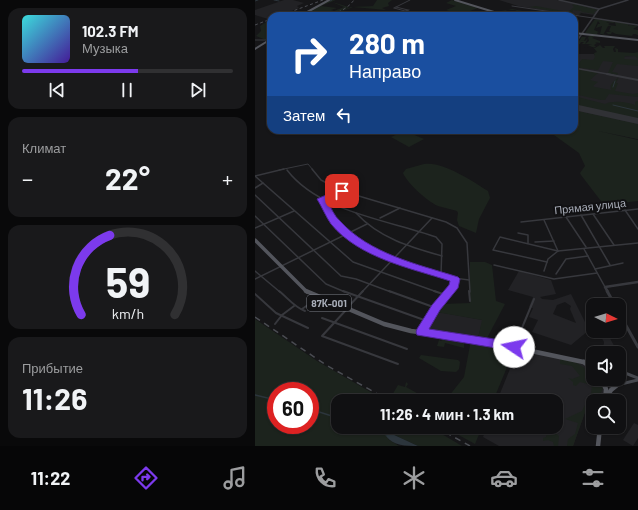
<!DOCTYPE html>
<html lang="ru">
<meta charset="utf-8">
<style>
body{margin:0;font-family:Barlow,sans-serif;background:#19191b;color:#f1f3f6;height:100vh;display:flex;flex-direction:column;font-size:15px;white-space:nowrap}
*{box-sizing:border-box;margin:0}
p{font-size:13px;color:#9c9d9f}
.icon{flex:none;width:22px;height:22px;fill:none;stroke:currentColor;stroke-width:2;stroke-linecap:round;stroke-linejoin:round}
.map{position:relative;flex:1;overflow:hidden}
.panel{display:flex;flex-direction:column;gap:8px;padding:8px;background:#09090a;width:255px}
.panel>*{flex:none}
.banner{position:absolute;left:12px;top:12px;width:311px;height:122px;border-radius:12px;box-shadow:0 1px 3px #0004,0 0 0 1px #303032;background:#1a4fa0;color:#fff;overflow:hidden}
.needle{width:26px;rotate:95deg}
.tools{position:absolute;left:331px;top:298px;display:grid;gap:8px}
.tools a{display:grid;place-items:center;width:40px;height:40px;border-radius:8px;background:#101012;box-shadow:0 1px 3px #0004,0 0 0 1px #303032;font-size:20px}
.speed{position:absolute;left:12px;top:382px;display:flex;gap:8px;font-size:20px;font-weight:700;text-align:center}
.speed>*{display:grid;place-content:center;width:52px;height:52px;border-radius:50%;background:#101012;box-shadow:0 1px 3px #0004,0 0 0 1px #303032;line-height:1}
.speed .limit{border:6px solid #d22;background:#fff;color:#111}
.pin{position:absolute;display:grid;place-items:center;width:34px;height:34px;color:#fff;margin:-17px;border-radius:8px;box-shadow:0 2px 6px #0006}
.me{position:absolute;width:44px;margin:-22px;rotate:281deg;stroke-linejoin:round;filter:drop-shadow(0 0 3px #0008)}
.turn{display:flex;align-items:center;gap:14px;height:84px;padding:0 16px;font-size:18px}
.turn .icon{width:52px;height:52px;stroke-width:2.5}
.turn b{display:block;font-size:28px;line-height:34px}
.then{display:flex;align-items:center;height:38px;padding:0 16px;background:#0003;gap:8px;font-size:15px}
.big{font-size:30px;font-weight:700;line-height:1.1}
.panel .tile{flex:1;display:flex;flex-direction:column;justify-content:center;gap:6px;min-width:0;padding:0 14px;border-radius:12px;background:#19191b}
.panel .dial{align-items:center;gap:0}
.dial svg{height:104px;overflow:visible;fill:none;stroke:#303032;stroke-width:7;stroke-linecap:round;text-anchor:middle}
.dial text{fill:#f1f3f6;stroke:none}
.song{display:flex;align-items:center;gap:12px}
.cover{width:48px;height:48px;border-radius:6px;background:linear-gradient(135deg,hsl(180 70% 55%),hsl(260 70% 35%))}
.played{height:4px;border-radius:2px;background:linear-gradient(90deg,#7c3aed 55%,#303032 55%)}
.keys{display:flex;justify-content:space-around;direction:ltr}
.heat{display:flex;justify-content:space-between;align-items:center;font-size:22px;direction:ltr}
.trip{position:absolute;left:76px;top:394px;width:232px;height:40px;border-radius:12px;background:#101012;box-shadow:0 1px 3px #0004,0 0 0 1px #303032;font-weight:700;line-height:40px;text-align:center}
.tabs{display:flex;height:64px;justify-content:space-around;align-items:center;background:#060607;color:#9c9d9f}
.tabs .icon{width:28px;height:28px}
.tabs .on{color:#7c3aed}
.tabs b{font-size:18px;color:#f1f3f6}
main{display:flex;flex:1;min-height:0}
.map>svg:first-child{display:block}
.built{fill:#222225;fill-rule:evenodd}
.green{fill:#1c231d;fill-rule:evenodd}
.water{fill:#2c353c}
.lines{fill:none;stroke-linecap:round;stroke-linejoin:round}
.stream-far1{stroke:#2c353c;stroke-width:1}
.stream{stroke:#2c353c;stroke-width:1.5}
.runway{fill:#303135;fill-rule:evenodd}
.minor-far2{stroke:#37383d;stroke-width:1}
.minor-far1{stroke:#37383d;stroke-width:1.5}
.minor{stroke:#37383d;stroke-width:2}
.tertiary-far3{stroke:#37383d;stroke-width:1.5}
.tertiary-far2{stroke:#37383d;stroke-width:2}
.tertiary-far1{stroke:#37383d;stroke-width:2.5}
.tertiary{stroke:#37383d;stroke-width:3}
.secondary{stroke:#45474d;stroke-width:3}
.primary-far2{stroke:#53555c;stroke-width:2}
.primary-far1{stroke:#53555c;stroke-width:3.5}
.primary{stroke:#53555c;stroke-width:4.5}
.rail-far1{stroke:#4a4c52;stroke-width:1;stroke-dasharray:3 2.5;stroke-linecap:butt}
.rail{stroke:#4a4c52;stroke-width:1.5;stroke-dasharray:6 5;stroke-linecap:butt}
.route{fill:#7c3aed;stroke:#51269a}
.labels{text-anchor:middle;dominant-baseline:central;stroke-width:4;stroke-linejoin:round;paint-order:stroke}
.shield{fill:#111113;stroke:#7b7e86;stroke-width:1}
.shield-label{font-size:10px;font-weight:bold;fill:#a8adb8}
.street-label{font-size:11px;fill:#a8adb8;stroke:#111113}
</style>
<main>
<section class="panel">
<div class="tile">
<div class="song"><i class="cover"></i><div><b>102.3 FM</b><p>Музыка</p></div></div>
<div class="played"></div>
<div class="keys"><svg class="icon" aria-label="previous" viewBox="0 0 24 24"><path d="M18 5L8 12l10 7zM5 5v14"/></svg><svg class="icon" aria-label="pause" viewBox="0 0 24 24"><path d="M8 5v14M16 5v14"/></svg><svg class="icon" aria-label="next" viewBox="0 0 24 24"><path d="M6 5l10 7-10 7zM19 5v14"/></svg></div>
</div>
<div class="tile"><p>Климат</p>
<div class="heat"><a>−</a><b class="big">22°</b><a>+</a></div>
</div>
<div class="tile dial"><svg viewBox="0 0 100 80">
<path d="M14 69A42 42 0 1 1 86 69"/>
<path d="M14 69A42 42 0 0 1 36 8" stroke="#7c3aed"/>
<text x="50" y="56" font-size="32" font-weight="700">59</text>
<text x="50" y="72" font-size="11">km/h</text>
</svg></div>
<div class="tile"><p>Прибытие</p><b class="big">11:26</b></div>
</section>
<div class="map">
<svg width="383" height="446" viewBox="0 0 383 446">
<rect width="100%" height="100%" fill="#161618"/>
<!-- built -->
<g class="built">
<path d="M29 0H38L49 3 42 6 44 8 22 16H16V18L13 19 0 15V10Z"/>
<path d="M244 0H302L343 9 340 15 326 13 323 16 263 6Z"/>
<path d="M319 54H339L341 57 383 56V139L319 125Z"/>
<path d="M264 271 296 280 301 294 285 297 287 299 298 300 316 294 334 330 316 345 277 332 283 320 274 317 278 308 274 307 278 297 253 290ZM310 302 316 306 315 309 321 323 298 314 302 305Z"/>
<path d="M183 312 228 320 223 338 171 331Z"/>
<path d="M343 331H351L363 353H340L334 351V349H345L349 344V342Z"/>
<path d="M263 349 328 364 338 373V379H343L346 383 349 388 348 398 336 395 318 446H244L228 437 232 427H301V401H242Z"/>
<path d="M379 423 383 425V438L378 446 368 440Z"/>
</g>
<!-- green -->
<g class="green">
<path d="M76 0H81L66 6 82 8 76 10 79 11 89 7 77 2 94 7 83 12 96 7 120 6H118L122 0H137L133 3 134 6 127 8 131 10 98 7 82 13 89 15H49Z"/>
<path d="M197 0 223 8 215 11 220 13 211 16 191 10 201 6 191 3Z"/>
<path d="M320 4 343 10 339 12 340 14 327 12 323 15 327 11 318 10 317 13 322 15 274 7 281 6 313 12 319 7 317 5Z"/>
<path d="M257 9 273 12 275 11 301 14 293 12 307 14 296 16 274 14V12L269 16 267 14 253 16 240 12 252 10 249 13 268 14 260 10H253Z"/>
<path d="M16 19V38L11 40 1 36 6 31 5 26Z"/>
<path d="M340 19 360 22 358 23 351 22 355 24 353 25 361 26 360 22 374 24 373 26 375 25 383 26 378 29 383 30V35H381L382 34H378L377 36 361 34 357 32 356 34H353L351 32H356L354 31 356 26H353L348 35 360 36 345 34 347 26 341 28 343 24H345L343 21 339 30 344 32 342 33 343 35 330 33Z"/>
<path d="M328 35 327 37H331L329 41 325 40 330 41 333 38 330 44 334 41 333 37 336 35 340 36 337 38 345 41V43L340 42 342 43 339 45 341 47H338L340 48 345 45 348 48H350L349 46H360L358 49 359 52H361L360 48 363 49V52L379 53 383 52V59L380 56H370L369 59 383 60V66L362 64 357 72 363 73 362 75 353 73 358 62 348 61 343 70 319 67V66H322L327 59 338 60 340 57 339 53 342 52 338 47 328 48 337 47 333 45 337 44H327L329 42H326L325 44H322Z"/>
<path d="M319 68 343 73 335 80 343 82 338 86 340 87 356 90C354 84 360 80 364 77L361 83H363L360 91 378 94 383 93V97L354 94 350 100H346L319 94Z"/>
<path d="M319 96 350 104C357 100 373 102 380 105V102L383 101V119L319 105Z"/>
<path d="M319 110 383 124V139L343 131 383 140V201L349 205 326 175 325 173 330 166 324 153 292 130H319Z"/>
<path d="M150 131 169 139 154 147 136 137Z"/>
<path d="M169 164C188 161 217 181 233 191L235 198 224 219 221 233 204 226 202 220 203 213 202 211C196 209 189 208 183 206 172 201 152 183 148 173L151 169Z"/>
<path d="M215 262H230L237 265 241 301 250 304 231 340 223 338 227 320 181 312 188 304 215 303Z"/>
<path d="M0 319 62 361 131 401H83V427H175L207 446H163L135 433 133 439 144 446H0ZM21 391H55V425H21Z"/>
<path d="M190 338 209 340V348L190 343 189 347 182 346 184 340 186 341Z"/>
<path d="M216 340 260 348 238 401H190L209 377Z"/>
<path d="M166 355 203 360 205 362 204 369 201 372 186 371 164 358Z"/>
<path d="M305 359C318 359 329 366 338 376V379H341L348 388 344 397 336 395 337 385 325 382 321 386 318 385V382L313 378 317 379 325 376 317 366 305 364Z"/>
<path d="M151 382 153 384 151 387 169 397 172 394 173 395 170 398 172 401H140L136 397 143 385 150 387Z"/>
<path d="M331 403 333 404 318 446H312L313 439 320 434 323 423 310 419 327 411Z"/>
<path d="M189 427H227L220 444Z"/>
<path d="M271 427H295L304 436 303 446H299L298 442 293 440 288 441V438L291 437 292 431Z"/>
</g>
<!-- water -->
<path class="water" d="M135 433 163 446C151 446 138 446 131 436Z"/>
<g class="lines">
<!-- stream-far1 -->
<g class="stream-far1">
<path d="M19 0 24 1"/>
<path d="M0 1 3 0"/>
<path d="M75 1 77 0"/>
<path d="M358 87 360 81"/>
<path d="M358 105 383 111"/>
</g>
<!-- stream -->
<g class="stream">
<path d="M0 395 21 400"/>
<path d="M55 409 83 418"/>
<path d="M106 427 132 435"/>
</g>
<!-- runway -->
<path class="runway" d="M319 104 383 118V124L319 110Z"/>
<!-- minor-far2 -->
<g class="minor-far2">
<path d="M257 6 338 18"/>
<path d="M141 7 153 10"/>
<path d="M139 8 155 0"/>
<path d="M139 8 150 11 154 10"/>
<path d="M0 40H12"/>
<path d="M24 170 53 164 58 170"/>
</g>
<!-- minor-far1 -->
<g class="minor-far1">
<path d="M57 169 66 180 87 191 191 222 202 228 212 243 215 292"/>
<path d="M32 170C64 212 133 220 181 237L187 244 186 275"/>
<path d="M0 176 29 169"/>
<path d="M0 176 98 262 182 292"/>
<path d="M0 188 8 183"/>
<path d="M0 195 86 276 101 279 136 292"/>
<path d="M67 199C92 253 158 273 214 280"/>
<path d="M67 199 87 191"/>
<path d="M370 210 383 229"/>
<path d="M101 213C124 238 155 247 187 256"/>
<path d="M338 214 359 245"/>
<path d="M326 215 355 265"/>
<path d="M0 216 71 284 90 292"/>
<path d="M311 217 331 247"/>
<path d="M125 218 145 208"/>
<path d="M289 220 303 251"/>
<path d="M266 222 383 209"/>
<path d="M0 228 39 211"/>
<path d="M263 233 273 235V243"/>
<path d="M280 242 299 241"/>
<path d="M329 249 350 287"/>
<path d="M292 262 238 250 245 237 303 251"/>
<path d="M239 265 299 279 342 273"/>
<path d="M340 269 368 263"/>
<path d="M0 271 25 292"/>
<path d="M289 271 293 259 303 251 383 243"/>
<path d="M301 274 311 259 333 256"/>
<path d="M0 279 112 224"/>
<path d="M107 292 177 218"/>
<path d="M194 292 200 279"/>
</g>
<!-- minor -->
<g class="minor">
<path d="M24 291C33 298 39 307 50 311"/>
<path d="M88 291 172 321"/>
<path d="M134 291 181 308"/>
<path d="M179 291 191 295"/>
<path d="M214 291 215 301"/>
<path d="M0 294 21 313 53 328"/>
<path d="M93 307 108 291"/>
<path d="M47 309 63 298"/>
<path d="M91 310 67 336 143 364"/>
<path d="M67 318 152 349"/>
<path d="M20 324 27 315 39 306"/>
<path d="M167 331 195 291"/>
<path d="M259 347 279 299"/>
</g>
<!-- tertiary-far3 -->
<g class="tertiary-far3">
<path d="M304 0 344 9"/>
<path d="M338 18 383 25"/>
<path d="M319 45 344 9 373 0"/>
<path d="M319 68 358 75"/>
</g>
<!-- tertiary-far2 -->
<path class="tertiary-far2" d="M352 74 383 80"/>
<!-- tertiary-far1 -->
<path class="tertiary-far1" d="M353 292 350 287 383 282"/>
<!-- tertiary -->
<g class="tertiary">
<path d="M352 291 360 305"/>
<path d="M364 313 383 347"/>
</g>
<!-- secondary -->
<g class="secondary">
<path d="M365 371 383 378"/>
<path d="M366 384 383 380"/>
</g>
<!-- primary-far2 -->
<g class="primary-far2">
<path d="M200 0 252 16"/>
<path d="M45 16 74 0"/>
<path d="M319 33 383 40"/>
<path d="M0 49 16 39"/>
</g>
<!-- primary-far1 -->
<path class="primary-far1" d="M0 240 52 292"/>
<!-- primary -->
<g class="primary">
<path d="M51 291 129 324 156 331 224 340 338 364"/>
<path d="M329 362 338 370"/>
<path d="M346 379 351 389 350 401"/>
<path d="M348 381 355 385H362"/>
<path d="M351 398 356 390 366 382 367 377 364 372"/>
<path d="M343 446 345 427"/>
</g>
<!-- rail-far1 -->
<g class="rail-far1">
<path d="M81 14 97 16"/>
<path d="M24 16 68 0"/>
<path d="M34 16C56 16 84 20 99 0"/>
<path d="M0 25 16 19"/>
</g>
<!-- rail -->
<g class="rail">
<path d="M0 317 71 365 135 401"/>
<path d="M181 427 215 446"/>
</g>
</g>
<!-- route -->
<path class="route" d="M87 188 91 191 90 193 72 200C76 207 79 216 85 221 115 254 162 264 203 277L205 279 203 288 185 310 174 329 259 342 263 344 265 347 263 350 259 351 162 335 161 332 162 329 177 305 194 285 195 281C155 268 104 258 76 224 71 217 67 207 62 199Z"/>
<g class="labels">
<!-- shield labels -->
<rect class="shield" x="52" y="295" width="44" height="16" rx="3"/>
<g class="shield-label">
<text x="74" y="303">87К-001</text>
</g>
<!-- street labels -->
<g class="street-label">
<text transform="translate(335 206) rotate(-6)">Прямая улица</text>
</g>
</g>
</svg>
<div class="tools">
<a><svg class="needle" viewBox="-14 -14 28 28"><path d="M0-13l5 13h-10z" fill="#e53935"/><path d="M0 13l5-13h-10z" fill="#9c9d9f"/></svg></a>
<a><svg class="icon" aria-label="sound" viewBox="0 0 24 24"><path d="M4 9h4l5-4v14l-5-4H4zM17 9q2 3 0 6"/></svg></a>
<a><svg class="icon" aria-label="search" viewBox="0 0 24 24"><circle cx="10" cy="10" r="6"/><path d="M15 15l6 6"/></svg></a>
</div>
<div class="speed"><div class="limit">60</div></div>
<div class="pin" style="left:87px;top:191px;background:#d93025"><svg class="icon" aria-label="arrive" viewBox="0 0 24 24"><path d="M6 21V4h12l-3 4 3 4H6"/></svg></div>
<svg class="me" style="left:259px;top:347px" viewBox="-20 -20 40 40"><circle r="19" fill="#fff"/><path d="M0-13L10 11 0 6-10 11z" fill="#7c3aed"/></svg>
<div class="trip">11:26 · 4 мин · 1.3 km</div>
<div class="banner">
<div class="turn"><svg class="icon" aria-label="right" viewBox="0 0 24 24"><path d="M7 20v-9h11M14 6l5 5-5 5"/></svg><div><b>280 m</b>Направо</div></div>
<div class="then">Затем<svg class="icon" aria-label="left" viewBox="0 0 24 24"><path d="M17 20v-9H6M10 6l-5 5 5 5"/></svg></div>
</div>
</div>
</main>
<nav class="tabs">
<b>11:22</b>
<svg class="icon on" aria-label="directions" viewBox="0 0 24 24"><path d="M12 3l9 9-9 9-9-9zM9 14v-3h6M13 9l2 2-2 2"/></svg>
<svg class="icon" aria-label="music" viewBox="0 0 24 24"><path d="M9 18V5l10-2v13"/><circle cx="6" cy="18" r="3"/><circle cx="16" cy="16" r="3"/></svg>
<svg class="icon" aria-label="phone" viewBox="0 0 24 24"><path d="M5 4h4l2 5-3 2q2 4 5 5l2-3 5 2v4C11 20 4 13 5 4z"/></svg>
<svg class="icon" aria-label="climate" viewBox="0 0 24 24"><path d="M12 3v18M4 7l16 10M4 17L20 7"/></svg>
<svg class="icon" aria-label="car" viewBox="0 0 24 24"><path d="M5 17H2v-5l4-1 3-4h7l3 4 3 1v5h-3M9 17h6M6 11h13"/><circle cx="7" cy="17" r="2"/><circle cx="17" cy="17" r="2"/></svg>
<svg class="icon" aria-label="filters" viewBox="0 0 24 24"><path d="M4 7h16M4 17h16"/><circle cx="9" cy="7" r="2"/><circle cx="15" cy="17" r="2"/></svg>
</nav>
